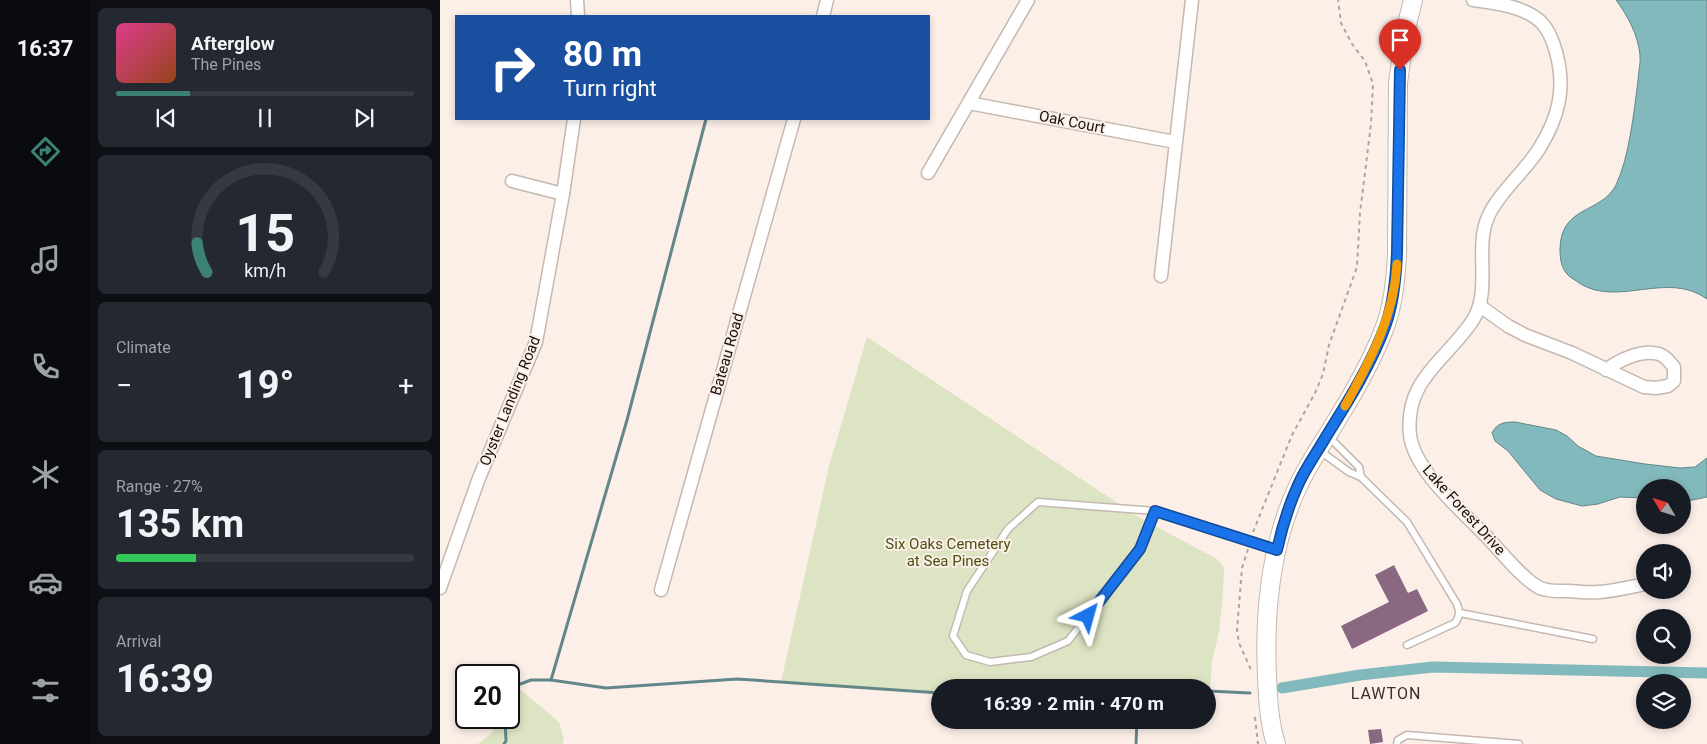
<!DOCTYPE html>
<meta charset="utf-8">
<style>
body{margin:0;font-family:Roboto,sans-serif;background:#242831;color:#f1f3f6;height:100vh;display:flex;flex-direction:column;font-size:19px;white-space:nowrap}
*{box-sizing:border-box;margin:0}
p{font-size:16px;color:#9ea1a6}
.icon{flex:none;width:28px;height:28px;fill:none;stroke:currentColor;stroke-width:2;stroke-linecap:round;stroke-linejoin:round}
.map{position:relative;flex:1;overflow:hidden}
.drawer{display:flex;flex-direction:column;gap:8px;padding:8px;background:#0d0f14;width:350px}
.drawer>*{flex:none}
.guide{position:absolute;left:15px;top:15px;width:475px;height:105px;border-radius:0px;box-shadow:0 2px 8px #0003;background:#1a4fa0;color:#fff;overflow:hidden}
.needle{width:32px;rotate:308deg}
.controls{position:absolute;left:1196px;top:479px;display:grid;gap:10px}
.controls a{display:grid;place-items:center;width:55px;height:55px;border-radius:50%;background:#171b24;box-shadow:0 2px 8px #0003;font-size:25px}
.speed{position:absolute;left:15px;top:664px;display:flex;gap:10px;font-size:25px;font-weight:700;text-align:center}
.speed>*{display:grid;place-content:center;width:65px;height:65px;border-radius:50%;background:#171b24;box-shadow:0 2px 8px #0003;line-height:1}
.speed .limit{border:2px solid #111;border-radius:8px;background:#fff;color:#111}
.pin{position:absolute;display:grid;place-items:center;width:42px;height:42px;color:#fff;margin:-51px -21px;border-radius:50% 50% 50% 0;rotate:-45deg;box-shadow:0 0 5px #0007}
.pin .icon{rotate:45deg}
.me{position:absolute;width:55px;margin:-28px;rotate:39deg;stroke-linejoin:round;filter:drop-shadow(0 0 4px #0008)}
.turn{display:flex;align-items:center;gap:18px;height:105px;padding:0 25px;font-size:22px}
.turn .icon{width:65px;height:65px;stroke-width:2.5}
.turn b{display:block;font-size:35px;line-height:42px}
.big{font-size:38px;font-weight:700;line-height:1.1}
.drawer .widget{flex:1;display:flex;flex-direction:column;justify-content:center;gap:8px;min-width:0;padding:0 18px;border-radius:8px;background:#242831}
.drawer .dial{align-items:center;gap:0}
.dial svg{height:130px;overflow:visible;fill:none;stroke:#363941;stroke-width:7;stroke-linecap:round;text-anchor:middle}
.dial text{fill:#f1f3f6;stroke:none}
.song{display:flex;align-items:center;gap:15px}
.cover{width:60px;height:60px;border-radius:8px;background:linear-gradient(135deg,hsl(330 70% 55%),hsl(20 70% 35%))}
.played{height:5px;border-radius:2px;background:linear-gradient(90deg,#3c8176 25%,#363941 25%)}
.keys{display:flex;justify-content:space-around;direction:ltr}
.heat{display:flex;justify-content:space-between;align-items:center;font-size:28px;direction:ltr}
.charge{height:8px;border-radius:4px;background:linear-gradient(90deg,#34c759 27%,#363941 0)}
.trip{position:absolute;left:491px;top:679px;width:285px;height:50px;border-radius:25px;background:#171b24;box-shadow:0 2px 8px #0003;font-weight:700;line-height:50px;text-align:center}
main{display:flex;flex:1;min-height:0}
.tabs{display:flex;flex-direction:column;width:90px;justify-content:space-around;align-items:center;background:#090b0e;color:#9ea1a6}
.tabs .icon{width:35px;height:35px}
.tabs .current{color:#3c8176}
.tabs b{font-size:22px;color:#f1f3f6}
.map>svg:first-child{display:block}
.green{fill:#dde4c3}
.water{fill:#82b9bc;stroke:#628788}
.lines{fill:none;stroke-linecap:round;stroke-linejoin:round}
.stream{stroke:#628788;stroke-width:3}
.canal{stroke:#82b9bc;stroke-width:11}
.building{fill:#8a6882}
.lane-casing{stroke:#c4b8b1;stroke-width:9}
.street-casing{stroke:#c4b8b1;stroke-width:15}
.secondary-casing{stroke:#c4b8b1;stroke-width:20}
.path{stroke:#aea49f;stroke-width:2;stroke-dasharray:4 4;stroke-linecap:butt}
.lane{stroke:#fff;stroke-width:6}
.street{stroke:#fff;stroke-width:12}
.secondary{stroke:#fff;stroke-width:18}
.route-casing{stroke:#114b97;stroke-width:12}
.route{stroke:#1a73e8;stroke-width:9}
.slow{stroke:#f59e0b;stroke-width:9}
.labels{text-anchor:middle;dominant-baseline:central;stroke-width:4;stroke-linejoin:round;paint-order:stroke}
.street-label{font-size:15px;fill:#161210;stroke:#fcefe8}
.park-label{font-size:15px;fill:#4a520f;stroke:#fcefe8}
.neighbourhood-label{font-size:16px;letter-spacing:1px;fill:#39302b;stroke:#fcefe8}
</style>
<main>
<nav class="tabs">
<b>16:37</b>
<svg class="icon current" aria-label="directions" viewBox="0 0 24 24"><path d="M12 3l9 9-9 9-9-9zM9 14v-3h6M13 9l2 2-2 2"/></svg>
<svg class="icon" aria-label="music" viewBox="0 0 24 24"><path d="M9 18V5l10-2v13"/><circle cx="6" cy="18" r="3"/><circle cx="16" cy="16" r="3"/></svg>
<svg class="icon" aria-label="phone" viewBox="0 0 24 24"><path d="M5 4h4l2 5-3 2q2 4 5 5l2-3 5 2v4C11 20 4 13 5 4z"/></svg>
<svg class="icon" aria-label="climate" viewBox="0 0 24 24"><path d="M12 3v18M4 7l16 10M4 17L20 7"/></svg>
<svg class="icon" aria-label="car" viewBox="0 0 24 24"><path d="M5 17H2v-5l4-1 3-4h7l3 4 3 1v5h-3M9 17h6M6 11h13"/><circle cx="7" cy="17" r="2"/><circle cx="17" cy="17" r="2"/></svg>
<svg class="icon" aria-label="filters" viewBox="0 0 24 24"><path d="M4 7h16M4 17h16"/><circle cx="9" cy="7" r="2"/><circle cx="15" cy="17" r="2"/></svg>
</nav>
<section class="drawer">
<div class="widget">
<div class="song"><i class="cover"></i><div><b>Afterglow</b><p>The Pines</p></div></div>
<div class="played"></div>
<div class="keys"><svg class="icon" aria-label="previous" viewBox="0 0 24 24"><path d="M18 5L8 12l10 7zM5 5v14"/></svg><svg class="icon" aria-label="pause" viewBox="0 0 24 24"><path d="M8 5v14M16 5v14"/></svg><svg class="icon" aria-label="next" viewBox="0 0 24 24"><path d="M6 5l10 7-10 7zM19 5v14"/></svg></div>
</div>
<div class="widget dial"><svg viewBox="0 0 100 80">
<path d="M14 69A42 42 0 1 1 86 69"/>
<path d="M14 69A42 42 0 0 1 8 51" stroke="#3c8176"/>
<text x="50" y="56" font-size="32" font-weight="700">15</text>
<text x="50" y="72" font-size="11">km/h</text>
</svg></div>
<div class="widget"><p>Climate</p>
<div class="heat"><a>−</a><b class="big">19°</b><a>+</a></div>
</div>
<div class="widget"><p>Range · 27%</p><b class="big">135 km</b><div class="charge"></div></div>
<div class="widget"><p>Arrival</p><b class="big">16:39</b></div>
</section>
<div class="map">
<svg width="1267" height="744" viewBox="0 0 1267 744">
<rect width="100%" height="100%" fill="#fcefe8"/>
<!-- green -->
<g class="green">
<path d="M427 337 700 518 777 559 784 568 783 592 779 632 772 661 770 691H768V688H500V693L341 682 389 466Z"/>
<path d="M69 680 119 722 124 739 122 744H38L53 732 48 718H69Z"/>
</g>
<!-- water -->
<g class="water">
<path d="M1176 0H1267V299C1227 270 1178 308 1139 283 1136 280 1130 278 1127 274 1121 267 1120 258 1120 249 1121 205 1161 214 1176 185 1189 158 1194 112 1198 81 1198 73 1201 63 1200 55 1198 35 1188 16 1176 0Z"/>
<path d="M1075 422 1116 430 1127 436 1138 446 1156 456 1205 464 1240 468 1255 467 1267 458V497L1243 502 1242 488H1205V498L1180 497 1158 504 1142 506 1116 499 1100 490 1068 451 1055 441 1052 433C1057 423 1064 422 1075 422Z"/>
</g>
<g class="lines">
<!-- stream -->
<g class="stream">
<path d="M111 680 187 420 266 119"/>
<path d="M768 691 810 693"/>
<path d="M69 698 75 686 91 680H111L166 688 297 679 500 693"/>
<path d="M64 744 66 741 65 718"/>
<path d="M696 744 697 720"/>
</g>
<!-- canal -->
<path class="canal" d="M842 688 920 675 993 667 1267 673"/>
</g>
<!-- building -->
<g class="building">
<path d="M954 565 968 593 977 589 988 611 912 649 901 626 949 602 935 575Z"/>
<path d="M941 729 943 742 930 744 928 730Z"/>
</g>
<g class="lines">
<!-- lane casing -->
<g class="lane-casing">
<g id="lane">
<path d="M888 436 919 467 921 477"/>
<path d="M880 451 909 472 921 477 967 522 1017 604C1020 612 1020 616 1015 623L967 645"/>
<path d="M715 511 700 549 628 641 591 657 550 662 526 655 513 636 527 591 568 529 598 502 715 511 836 549"/>
<path d="M1020 613 1153 639"/>
<path d="M957 744 958 740 967 735 1079 744"/>
</g>
</g>
<!-- street casing -->
<g class="street-casing">
<g id="street">
<path d="M137 0 138 16"/>
<path d="M1033 0C1055 3 1084 6 1101 22 1109 30 1113 41 1116 52 1126 88 1119 117 1099 149 1085 171 1057 195 1048 217 1034 248 1052 290 1033 320 1007 360 964 379 970 435 974 470 1021 510 1045 535 1059 549 1083 580 1100 588 1109 592 1120 591 1129 591 1139 592 1150 593 1159 592 1174 591 1190 587 1205 584"/>
<path d="M383 16 387 0"/>
<path d="M529 103 735 142"/>
<path d="M488 173 588 0"/>
<path d="M72 181 123 194"/>
<path d="M721 276 752 0"/>
<path d="M1040 306 1068 326 1085 335 1132 353 1204 387 1216 388 1228 386 1234 381V367C1229 362 1226 356 1219 354 1202 349 1179 360 1166 370"/>
<path d="M0 588 39 478 96 342 123 194 134 119"/>
<path d="M221 590 354 119"/>
</g>
</g>
<!-- secondary casing -->
<g class="secondary-casing">
<path id="secondary" d="M836 744C829 722 828 700 827 677 824 612 831 542 859 484 870 461 885 440 898 418 916 389 934 357 946 324 954 301 956 277 957 253L958 83 965 32 973 0"/>
</g>
<!-- path -->
<g class="path">
<path d="M813 532 852 435 875 393 883 374 889 345 917 267 920 213 931 124 933 84 925 61 912 44 901 23 898 0"/>
<path d="M808 549 802 568 797 630 799 643 812 672"/>
<path d="M815 717 818 744"/>
</g>
<!-- lane -->
<use href="#lane" class="lane"/>
<!-- street -->
<use href="#street" class="street"/>
<!-- secondary -->
<use href="#secondary" class="secondary"/>
</g>
<g class="lines">
<!-- route casing -->
<g class="route-casing">
<path id="route" d="M648 616 700 549 715 511 837 550C842 527 849 505 858 485 866 467 878 451 887 435 909 400 932 363 946 324 954 301 956 277 957 253L960 70"/>
</g>
<!-- route -->
<use href="#route" class="route"/>
<!-- slow -->
<path class="slow" d="M905 406C930 361 954 317 957 264"/>
</g>
<g class="labels">
<!-- street labels -->
<g class="street-label">
<text transform="translate(632 122) rotate(11)">Oak Court</text>
<text transform="translate(287 354) rotate(-74)">Bateau Road</text>
<text transform="translate(70 401) rotate(-68)">Oyster Landing Road</text>
<text transform="translate(1024 510) rotate(48)">Lake Forest Drive</text>
</g>
<!-- park labels -->
<g class="park-label">
<text x="508" y="544">Six Oaks Cemetery<tspan x="508" dy="17">at Sea Pines</tspan></text>
</g>
<!-- neighbourhood labels -->
<g class="neighbourhood-label">
<text x="946" y="693">LAWTON</text>
</g>
</g>
</svg>
<div class="controls">
<a><svg class="needle" viewBox="-14 -14 28 28"><path d="M0-13l5 13h-10z" fill="#e53935"/><path d="M0 13l5-13h-10z" fill="#9ea1a6"/></svg></a>
<a><svg class="icon" aria-label="sound" viewBox="0 0 24 24"><path d="M4 9h4l5-4v14l-5-4H4zM17 9q2 3 0 6"/></svg></a>
<a><svg class="icon" aria-label="search" viewBox="0 0 24 24"><circle cx="10" cy="10" r="6"/><path d="M15 15l6 6"/></svg></a>
<a><svg class="icon" aria-label="layers" viewBox="0 0 24 24"><path d="M12 4l9 5-9 5-9-5zM3 14l9 5 9-5"/></svg></a>
</div>
<div class="speed"><div class="limit">20</div></div>
<div class="pin" style="left:960px;top:70px;background:#d93025"><svg class="icon" aria-label="arrive" viewBox="0 0 24 24"><path d="M6 21V4h12l-3 4 3 4H6"/></svg></div>
<svg class="me" style="left:648px;top:616px" viewBox="-20 -20 40 40"><path d="M0-17L14 15 0 8-14 15z" fill="#1a73e8" stroke="#fff" stroke-width="4"/></svg>
<div class="trip">16:39 · 2 min · 470 m</div>
<div class="guide">
<div class="turn"><svg class="icon" aria-label="right" viewBox="0 0 24 24"><path d="M7 20v-9h11M14 6l5 5-5 5"/></svg><div><b>80 m</b>Turn right</div></div>
</div>
</div>
</main>
